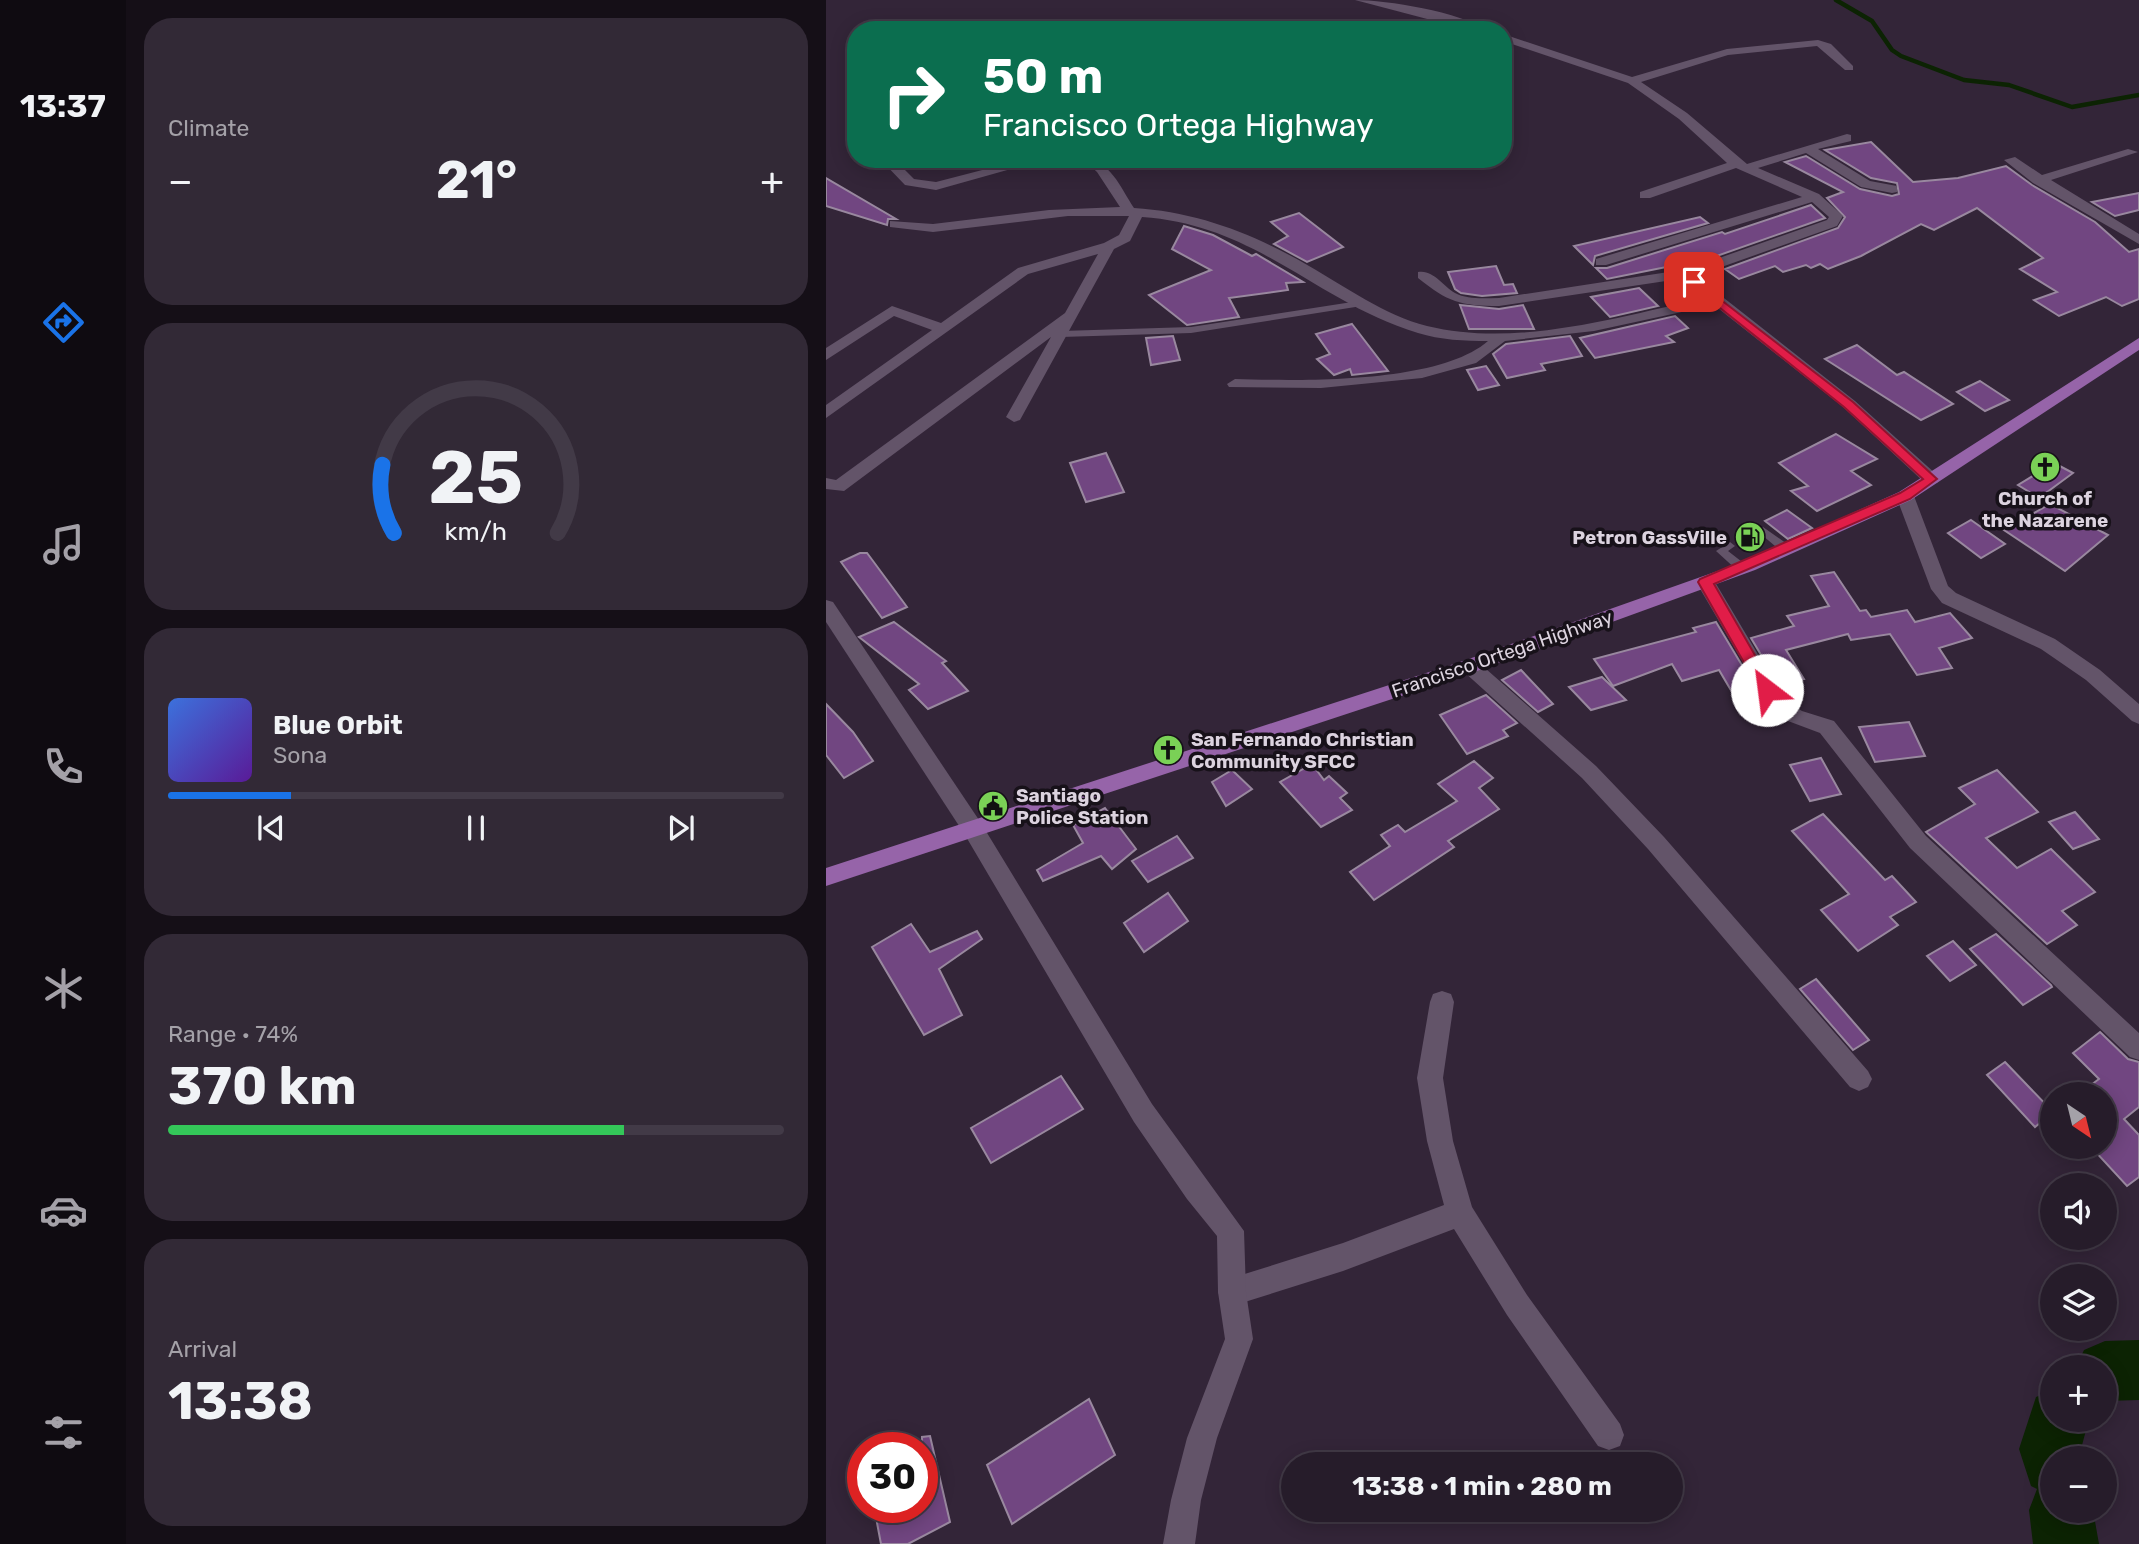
<!DOCTYPE html>
<meta charset="utf-8">
<style>
body{margin:0;font-family:Rubik,sans-serif;background:#322936;color:#f1f3f6;height:100vh;display:flex;flex-direction:column;font-size:26px;white-space:nowrap}
*{box-sizing:border-box;margin:0}
p{font-size:23px;color:#a4a1a8}
.icon{flex:none;width:38px;height:38px;fill:none;stroke:currentColor;stroke-width:2;stroke-linecap:round;stroke-linejoin:round}
.map{position:relative;flex:1;overflow:hidden}
.sheet{display:flex;flex-direction:column;gap:18px;padding:18px;background:#150f17;width:700px}
.sheet>*{flex:none}
.guide{position:absolute;left:21px;top:21px;width:665px;height:147px;border-radius:28px;box-shadow:0 4px 18px #0003,0 0 0 2px #423a47;background:#0b6e4f;color:#fff;overflow:hidden}
.needle{width:46px;rotate:145deg}
.buttons{position:absolute;left:1214px;top:1082px;display:grid;gap:14px}
.buttons a{display:grid;place-items:center;width:77px;height:77px;border-radius:50%;background:#261c2a;box-shadow:0 4px 18px #0003,0 0 0 2px #423a47;font-size:35px}
.speed{position:absolute;left:21px;top:1432px;display:flex;gap:14px;font-size:35px;font-weight:700;text-align:center}
.speed>*{display:grid;place-content:center;width:91px;height:91px;border-radius:50%;background:#261c2a;box-shadow:0 4px 18px #0003,0 0 0 2px #423a47;line-height:1}
.speed .limit{border:10px solid #d22;background:#fff;color:#111}
.pin{position:absolute;display:grid;place-items:center;width:60px;height:60px;color:#fff;margin:-30px;border-radius:14px;box-shadow:0 4px 10px #0006}
.me{position:absolute;width:77px;margin:-38px;rotate:330deg;stroke-linejoin:round;filter:drop-shadow(0 0 5px #0008)}
.turn{display:flex;align-items:center;gap:24px;height:147px;padding:0 21px;font-size:32px}
.turn .icon{width:91px;height:91px;stroke-width:2.5}
.turn b{display:block;font-size:49px;line-height:60px}
.big{font-size:52px;font-weight:700;line-height:1.1}
.sheet .tile{flex:1;display:flex;flex-direction:column;justify-content:center;gap:10px;min-width:0;padding:0 24px;border-radius:28px;background:#322936}
.sheet .dial{align-items:center;gap:0}
.dial svg{height:182px;overflow:visible;fill:none;stroke:#423a47;stroke-width:7;stroke-linecap:round;text-anchor:middle}
.dial text{fill:#f1f3f6;stroke:none}
.song{display:flex;align-items:center;gap:21px}
.cover{width:84px;height:84px;border-radius:10px;background:linear-gradient(135deg,hsl(220 70% 55%),hsl(270 70% 35%))}
.played{height:7px;border-radius:4px;background:linear-gradient(90deg,#1a73e8 20%,#423a47 20%)}
.keys{display:flex;justify-content:space-around;direction:ltr}
.heat{display:flex;justify-content:space-between;align-items:center;font-size:38px;direction:ltr}
.charge{height:10px;border-radius:5px;background:linear-gradient(90deg,#34c759 74%,#423a47 0)}
.trip{position:absolute;left:455px;top:1452px;width:402px;height:70px;border-radius:35px;background:#261c2a;box-shadow:0 4px 18px #0003,0 0 0 2px #423a47;font-weight:700;line-height:70px;text-align:center}
main{display:flex;flex:1;min-height:0}
.tabs{display:flex;flex-direction:column;width:126px;justify-content:space-around;align-items:center;background:#0f0b11;color:#a4a1a8}
.tabs .icon{width:49px;height:49px}
.tabs .active{color:#1a73e8}
.tabs b{font-size:32px;color:#f1f3f6}
.map>svg:first-child{display:block}
.lines{fill:none;stroke-linecap:round;stroke-linejoin:round}
.stream{stroke:#0c2303;stroke-width:4.5}
.river{fill:#0c2303;fill-rule:evenodd}
.building{fill:#714681;stroke:#99889f;stroke-width:2}
.service{fill:#635469;fill-rule:evenodd}
.minor{fill:#635469;fill-rule:evenodd}
.tertiary{fill:#635469;fill-rule:evenodd}
.primary{fill:#9664a9;fill-rule:evenodd}
.route{fill:#e11d48;stroke:#92132f;stroke-width:2}
.labels{text-anchor:middle;dominant-baseline:central;stroke-width:7;stroke-linejoin:round;paint-order:stroke}
.poi-label{font-size:19px;font-weight:bold;fill:#dcd3df;stroke:#171119;text-anchor:start}
.street-label{font-size:19px;fill:#dcd3df;stroke:#171119}
</style>
<main>
<nav class="tabs">
<b>13:37</b>
<svg class="icon active" aria-label="directions" viewBox="0 0 24 24"><path d="M12 3l9 9-9 9-9-9zM9 14v-3h6M13 9l2 2-2 2"/></svg>
<svg class="icon" aria-label="music" viewBox="0 0 24 24"><path d="M9 18V5l10-2v13"/><circle cx="6" cy="18" r="3"/><circle cx="16" cy="16" r="3"/></svg>
<svg class="icon" aria-label="phone" viewBox="0 0 24 24"><path d="M5 4h4l2 5-3 2q2 4 5 5l2-3 5 2v4C11 20 4 13 5 4z"/></svg>
<svg class="icon" aria-label="climate" viewBox="0 0 24 24"><path d="M12 3v18M4 7l16 10M4 17L20 7"/></svg>
<svg class="icon" aria-label="car" viewBox="0 0 24 24"><path d="M5 17H2v-5l4-1 3-4h7l3 4 3 1v5h-3M9 17h6M6 11h13"/><circle cx="7" cy="17" r="2"/><circle cx="17" cy="17" r="2"/></svg>
<svg class="icon" aria-label="filters" viewBox="0 0 24 24"><path d="M4 7h16M4 17h16"/><circle cx="9" cy="7" r="2"/><circle cx="15" cy="17" r="2"/></svg>
</nav>
<section class="sheet">
<div class="tile"><p>Climate</p>
<div class="heat"><a>−</a><b class="big">21°</b><a>+</a></div>
</div>
<div class="tile dial"><svg viewBox="0 0 100 80">
<path d="M14 69A42 42 0 1 1 86 69"/>
<path d="M14 69A42 42 0 0 1 9 39" stroke="#1a73e8"/>
<text x="50" y="56" font-size="32" font-weight="700">25</text>
<text x="50" y="72" font-size="11">km/h</text>
</svg></div>
<div class="tile">
<div class="song"><i class="cover"></i><div><b>Blue Orbit</b><p>Sona</p></div></div>
<div class="played"></div>
<div class="keys"><svg class="icon" aria-label="previous" viewBox="0 0 24 24"><path d="M18 5L8 12l10 7zM5 5v14"/></svg><svg class="icon" aria-label="pause" viewBox="0 0 24 24"><path d="M8 5v14M16 5v14"/></svg><svg class="icon" aria-label="next" viewBox="0 0 24 24"><path d="M6 5l10 7-10 7zM19 5v14"/></svg></div>
</div>
<div class="tile"><p>Range · 74%</p><b class="big">370 km</b><div class="charge"></div></div>
<div class="tile"><p>Arrival</p><b class="big">13:38</b></div>
</section>
<div class="map">
<svg width="1313" height="1544" viewBox="0 0 1313 1544">
<rect width="100%" height="100%" fill="#332538"/>
<g class="lines">
<!-- stream -->
<path class="stream" d="M1010 0 1046 21 1066 50 1075 56 1138 80 1183 85 1246 107 1313 95"/>
<!-- river -->
<g class="river">
<path d="M1313 1340V1400L1279 1401V1367H1250L1258 1350 1279 1341Z"/>
<path d="M1227 1390V1419H1263L1255 1449 1257 1458H1227V1510H1267L1273 1544H1207L1203 1510 1211 1489 1205 1486 1193 1449 1210 1397Z"/>
</g>
</g>
<!-- building -->
<g class="building">
<path d="M1045 142 1087 182 1132 178 1180 166 1206 185 1269 222 1303 252 1313 249V299L1296 306 1280 297 1233 316 1208 300 1231 292 1194 269 1217 258 1151 208 1108 230 1095 224 1035 256 1002 269 994 264 985 268 980 265 957 272 949 266 913 279 899 269 1012 228 1019 217 1001 198 1017 192 959 162 980 156 1034 189 1066 196 1073 194 1071 183 1045 178 999 150Z"/>
<path d="M0 178 70 219H62L61 225 0 206Z"/>
<path d="M1313 193V210L1289 216 1266 202Z"/>
<path d="M985 205 999 218 885 258 781 279 770 268H781L896 232 899 234Z"/>
<path d="M473 213 517 247 481 262 448 244 462 236 445 222Z"/>
<path d="M874 217 882 223 769 256 767 265 748 246Z"/>
<path d="M358 226 387 235 426 256 430 254 477 282 460 283 462 290 403 298 413 317 361 325 323 295 385 270 346 249Z"/>
<path d="M670 266 678 285 687 284 691 293 656 296 635 293 629 289 622 272Z"/>
<path d="M813 288 832 306 784 317 765 297Z"/>
<path d="M634 305 673 309 697 305 708 329H643Z"/>
<path d="M849 316 862 328 840 336 848 342 769 358 754 338Z"/>
<path d="M526 324 562 371 526 375 524 369 508 375 491 359 504 354 490 334Z"/>
<path d="M347 336 354 360 325 365 320 338Z"/>
<path d="M744 336 756 356 715 364 719 370 681 378 667 354 680 344Z"/>
<path d="M1031 345 1071 375 1078 372 1127 404 1095 420 999 359Z"/>
<path d="M660 366 673 385 652 390 641 370Z"/>
<path d="M1154 381 1183 400 1159 411 1131 392Z"/>
<path d="M1010 434 1051 459 1025 471 1045 485 991 511 965 491 982 486 953 463Z"/>
<path d="M280 453 298 492 260 502 244 463Z"/>
<path d="M1228 463 1247 473 1213 498 1192 485Z"/>
<path d="M1224 504 1282 535 1239 571 1178 530Z"/>
<path d="M961 510 986 528 962 539 939 521Z"/>
<path d="M1145 520 1179 544 1155 558 1122 533Z"/>
<path d="M34 553H41L47 561 81 607 56 618 15 562Z"/>
<path d="M1008 572 1034 611 1040 610 1045 617 1081 610 1089 622 1124 613 1146 638 1113 648 1126 668 1091 675 1064 634 1025 640 1022 634 960 650 978 679 953 685 925 638 968 626 961 616 1003 606 985 576Z"/>
<path d="M68 622 120 661 116 663 142 691 102 709 83 690 93 684 33 637Z"/>
<path d="M890 622 932 692 909 697 893 670 856 681 846 664 787 686 768 659 870 632 867 628Z"/>
<path d="M695 670 727 704 712 712 676 680Z"/>
<path d="M776 677 800 700 765 710 743 687Z"/>
<path d="M660 695 691 723 677 730 682 736 641 754 614 715Z"/>
<path d="M0 704 27 732 47 761 18 778 0 755Z"/>
<path d="M1083 722 1099 756 1049 762 1033 727Z"/>
<path d="M995 758 1015 794 984 801 964 765Z"/>
<path d="M648 761 667 778 653 788 673 809 622 841 628 847 548 900 524 872 564 846 555 835 572 825 579 832 631 801 612 784Z"/>
<path d="M486 764 498 780 503 776 521 793 514 798 526 810 495 827 454 782Z"/>
<path d="M406 770 426 789 400 806 386 782Z"/>
<path d="M1171 770 1212 812 1160 838 1191 868 1225 849 1269 892 1236 911 1251 925 1221 944 1100 832 1149 804 1133 788Z"/>
<path d="M279 808 310 849 286 869 275 856 217 881 211 870 257 843 247 825Z"/>
<path d="M1249 812 1273 839 1247 849 1223 822Z"/>
<path d="M997 814 1059 880 1066 876 1090 902 1064 917 1072 925 1032 951 995 910 1023 894 966 831Z"/>
<path d="M351 836 367 858 322 882 306 861Z"/>
<path d="M342 893 362 921 318 952 298 923Z"/>
<path d="M85 924 104 952 151 931 156 939 113 969 136 1015 98 1035 46 947Z"/>
<path d="M1170 934 1225 985 1226 987 1197 1005 1144 949Z"/>
<path d="M1127 941 1150 965 1124 981 1101 956Z"/>
<path d="M990 979 1043 1040 1027 1050 974 989Z"/>
<path d="M1274 1032 1302 1059 1313 1062V1107L1298 1119 1313 1135V1177L1301 1186 1266 1148 1279 1146V1094H1253L1273 1079 1247 1053Z"/>
<path d="M1179 1062 1227 1112 1209 1127 1161 1075Z"/>
<path d="M235 1076 257 1109 165 1163 145 1128Z"/>
<path d="M263 1399 289 1455 186 1524 161 1465Z"/>
<path d="M104 1436 124 1522 82 1544H55L48 1507H96V1437Z"/>
</g>
<g class="lines">
<!-- service -->
<g class="service">
<path d="M539 300 543 303 542 305 365 333 235 337 231 334 235 331 365 327Z"/>
<path d="M937 527 964 546 965 549 964 552H956L936 535 928 538 924 537V533Z"/>
<path d="M904 542 909 546 902 551 920 565 921 568 920 571H912L890 551Z"/>
</g>
<!-- minor -->
<g class="minor">
<path d="M529 0C561 0 634 12 660 30H643Z"/>
<path d="M677 34 806 77 901 49 992 40 1005 44 1027 66V70H1019L991 46 902 55 815 82 861 113 921 164 1021 134 1025 135V141L992 149 1044 181 1071 186V192L1066 193 1035 187 980 153 932 168 993 194 1017 216 1011 226 873 275 875 280 1029 401 1111 475 1114 479 1111 483H1099L1017 407 888 305 768 331 679 341 650 363 596 378 495 388 403 387 401 384 409 379C473 381 613 384 662 341 639 341 614 340 592 333 490 302 432 225 316 217L304 241 288 249 194 420 188 422 180 417 225 337 18 491 0 489V478L10 480 239 313 272 254 202 274 0 418V405L106 330 68 316 0 360V348L66 306 115 323 192 268 278 243 293 235 303 216H242L107 232 64 227V221L107 224 223 210 294 207 271 172 257 159C284 159 294 187 308 208 372 212 428 234 483 266 520 287 558 315 601 326 691 348 792 317 879 298L863 285 860 278 673 306C634 306 622 302 592 278V272C607 269 617 286 629 293 642 300 659 298 673 298L862 269 1001 220 1003 217 986 202 780 265H770V259L976 197 910 168 824 198H814V192L901 163 853 119 802 83 677 41Z"/>
<path d="M1302 149 1312 152 1225 180 1313 234V244L1207 183 1178 160 1189 157 1216 175Z"/>
<path d="M54 159H68L88 179 110 182 199 159H221L110 190 79 185Z"/>
<path d="M1079 490 1088 496 1122 586 1130 593 1229 639 1274 670 1313 704V724L1306 721 1260 680 1215 649 1116 603 1105 589 1070 496Z"/>
<path d="M879 576 886 577 959 700 976 711 1008 721 1100 836 1313 1033V1060L1304 1057 1084 848 994 733 962 721 945 710 870 582Z"/>
<path d="M0 600 7 602 155 823 158 829 155 835 147 838 139 835 0 622Z"/>
<path d="M644 659 651 661 770 766 838 837 1042 1071 1046 1079 1042 1087 1033 1091 1024 1087 822 849 756 778 637 671 634 666Z"/>
<path d="M616 991 625 994 628 1002 617 1078 627 1141 646 1207 701 1295 794 1424 798 1435 794 1446 783 1450 772 1446 681 1315 628 1229 517 1271 406 1306 396 1302 392 1292 396 1282 406 1278 517 1243 618 1205 601 1141 591 1078 604 1002 607 994Z"/>
</g>
<!-- tertiary -->
<path class="tertiary" d="M147 820 155 823 326 1104 418 1231 420 1292 427 1339 391 1438 375 1500 369 1544H337L345 1500 361 1438 399 1339 392 1292 391 1236 361 1199 308 1122 139 835 136 829 139 823Z"/>
<!-- primary -->
<path class="primary" d="M1313 338V350L1085 500 929 570 651 671 0 886V868L637 661 917 562 1073 492Z"/>
</g>
<!-- route -->
<path class="route" d="M868 279 1027 402 1111 479 1084 499 888 584 949 690 941 695 936 694 872 582 874 579 1074 493 1097 479 1018 407 864 284 863 282Z"/>
<!-- icons -->
<defs>
<g id="church-disc" transform="scale(1.575)"><circle r="9.5" fill="#7ad156" stroke="#171119"/><path d="M-1.2-6h2.4v3.5h3.3v2.4h-3.3V6h-2.4V-.1h-3.3v-2.4h3.3Z" fill="#111"/></g>
<g id="fuel-disc" transform="scale(1.575)"><circle r="9.5" fill="#7ad156" stroke="#171119"/><path d="M-5.5-6h7V0h2V4h1.3V-2.5L3-4.5l.8-.8L6-3V5H2.5V1h-1V6h-7ZM-4.2-4.7v3.2H.2V-4.7Z" fill="#111"/></g>
<g id="civic-disc" transform="scale(1.575)"><circle r="9.5" fill="#7ad156" stroke="#171119"/><path d="M-.6-6.5H3V-4.5H.6V-3L4-1V1h2V6H-6V1h2V-1L-.6-3ZM-1.2 2.5V6h2.4V2.5Z" fill="#111"/></g>
</defs>
<g fill-rule="evenodd">
<use href="#church-disc" x="1219" y="467"/>
<use href="#fuel-disc" x="924" y="537"/>
<use href="#church-disc" x="342" y="750"/>
<use href="#civic-disc" x="167" y="806"/>
</g>
<g class="labels">
<!-- poi labels -->
<g class="poi-label">
<text x="1219" y="498" text-anchor="middle">Church of<tspan x="1219" dy="22">the Nazarene</tspan></text>
<text x="901" y="537" text-anchor="end">Petron GassVille</text>
<text x="365" y="739">San Fernando Christian<tspan x="365" dy="22">Community SFCC</tspan></text>
<text x="190" y="795">Santiago<tspan x="190" dy="22">Police Station</tspan></text>
</g>
<!-- street labels -->
<g class="street-label">
<text transform="translate(676 654) rotate(-19)">Francisco Ortega Highway</text>
</g>
</g>
</svg>
<div class="buttons">
<a><svg class="needle" viewBox="-14 -14 28 28"><path d="M0-13l5 13h-10z" fill="#e53935"/><path d="M0 13l5-13h-10z" fill="#a4a1a8"/></svg></a>
<a><svg class="icon" aria-label="sound" viewBox="0 0 24 24"><path d="M4 9h4l5-4v14l-5-4H4zM17 9q2 3 0 6"/></svg></a>
<a><svg class="icon" aria-label="layers" viewBox="0 0 24 24"><path d="M12 4l9 5-9 5-9-5zM3 14l9 5 9-5"/></svg></a>
<a>+</a>
<a>−</a>
</div>
<div class="speed"><div class="limit">30</div></div>
<div class="pin" style="left:868px;top:282px;background:#d93025"><svg class="icon" aria-label="arrive" viewBox="0 0 24 24"><path d="M6 21V4h12l-3 4 3 4H6"/></svg></div>
<svg class="me" style="left:941px;top:690px" viewBox="-20 -20 40 40"><circle r="19" fill="#fff"/><path d="M0-13L10 11 0 6-10 11z" fill="#e11d48"/></svg>
<div class="trip">13:38 · 1 min · 280 m</div>
<div class="guide">
<div class="turn"><svg class="icon" aria-label="right" viewBox="0 0 24 24"><path d="M7 20v-9h11M14 6l5 5-5 5"/></svg><div><b>50 m</b>Francisco Ortega Highway</div></div>
</div>
</div>
</main>
